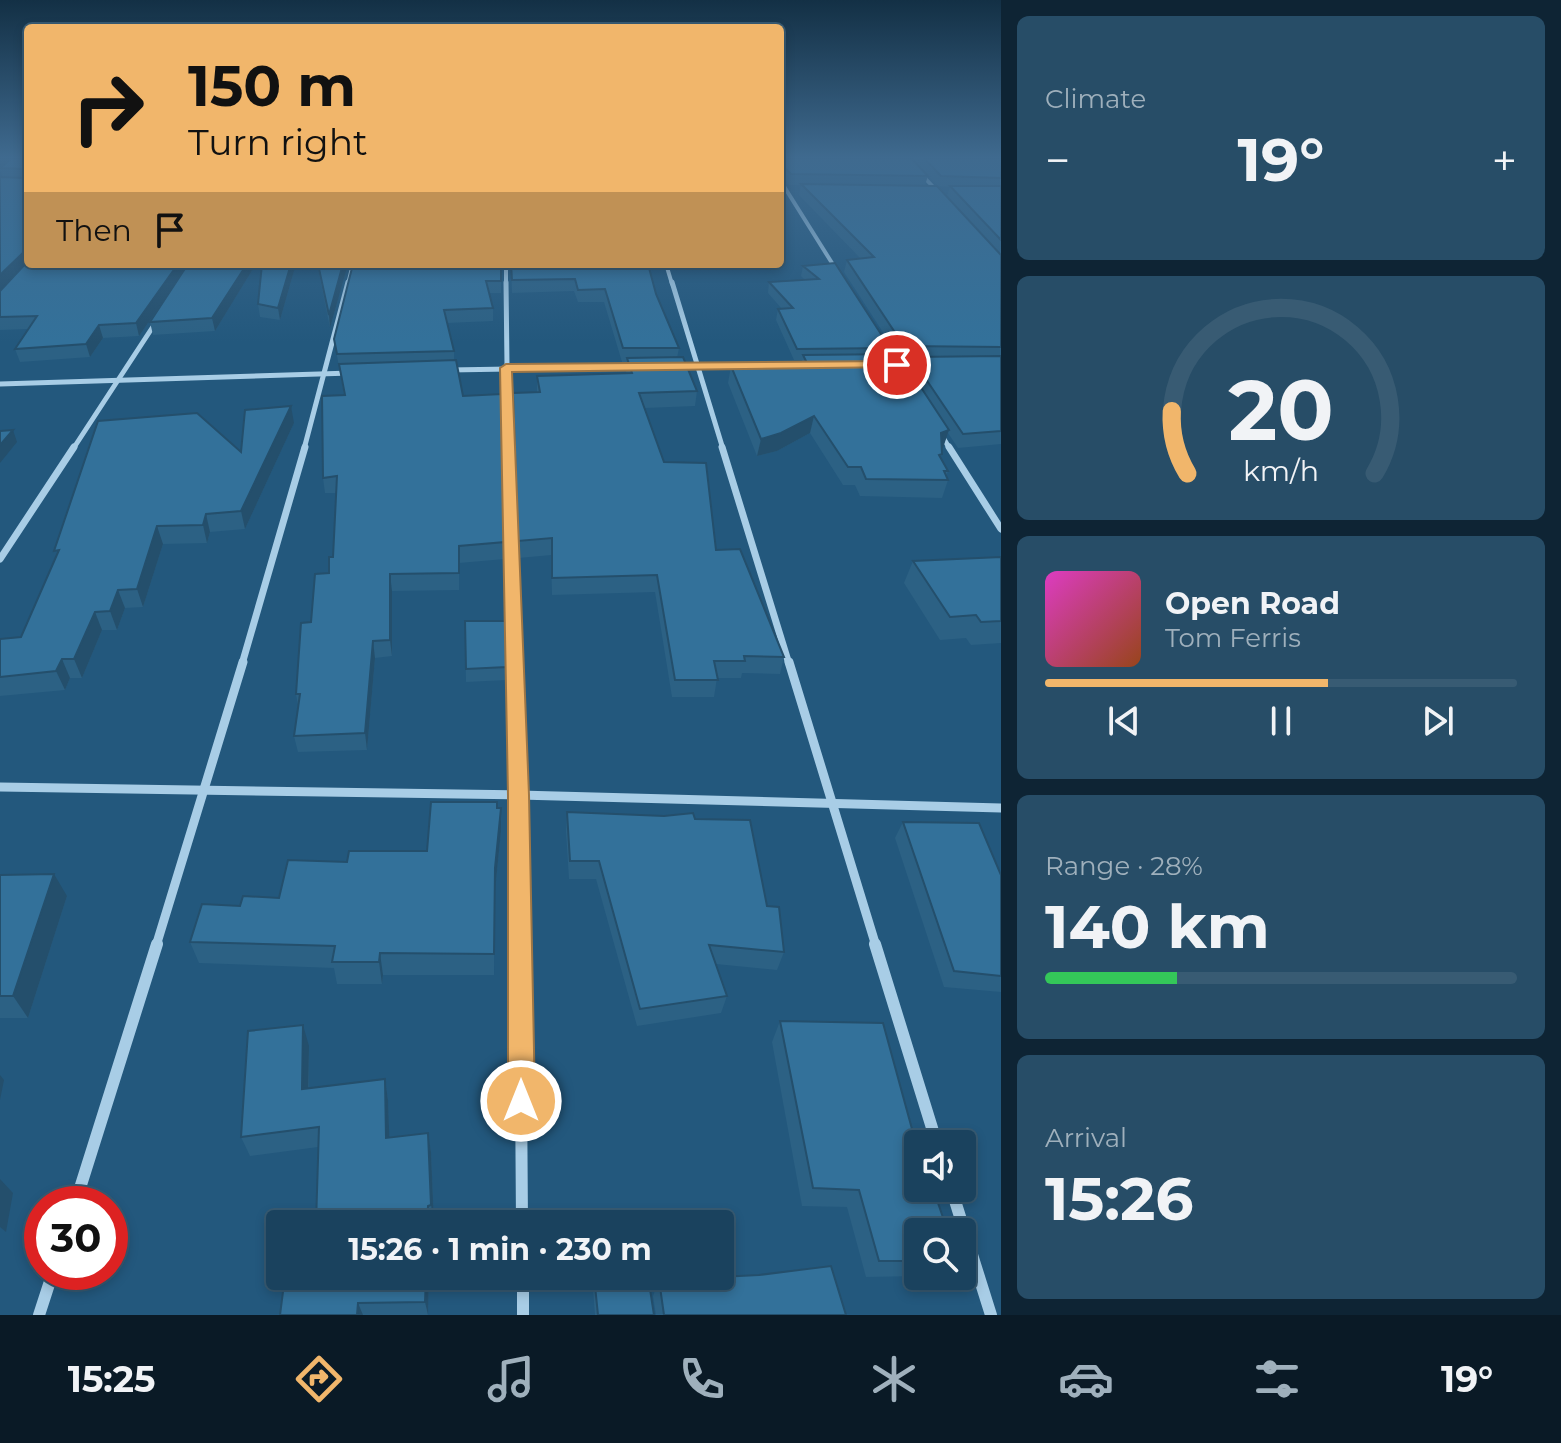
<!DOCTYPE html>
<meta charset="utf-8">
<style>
body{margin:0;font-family:Montserrat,sans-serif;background:#274d67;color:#f1f3f6;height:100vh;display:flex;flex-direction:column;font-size:30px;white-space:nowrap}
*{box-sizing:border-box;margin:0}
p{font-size:26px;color:#9fb0bc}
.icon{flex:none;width:44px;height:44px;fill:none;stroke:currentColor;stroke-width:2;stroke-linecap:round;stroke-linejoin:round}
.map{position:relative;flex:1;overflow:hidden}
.details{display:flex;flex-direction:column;gap:16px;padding:16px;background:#0e2434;width:560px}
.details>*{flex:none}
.guide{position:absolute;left:24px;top:24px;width:760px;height:244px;border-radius:8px;box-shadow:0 4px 12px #0003,0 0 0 2px #385b73;background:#f1b66b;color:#111;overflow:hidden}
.fabs{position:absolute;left:904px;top:1130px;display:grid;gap:16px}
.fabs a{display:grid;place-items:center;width:72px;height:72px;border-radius:8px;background:#1a425e;box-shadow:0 4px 12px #0003,0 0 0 2px #385b73;font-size:40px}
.speed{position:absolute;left:24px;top:1186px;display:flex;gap:16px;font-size:40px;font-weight:700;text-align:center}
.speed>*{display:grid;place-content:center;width:104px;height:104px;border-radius:50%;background:#1a425e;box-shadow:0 4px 12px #0003,0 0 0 2px #385b73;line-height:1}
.speed .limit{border:12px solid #d22;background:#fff;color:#111}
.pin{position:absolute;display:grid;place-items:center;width:68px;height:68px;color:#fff;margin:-34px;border:4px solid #fff;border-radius:50%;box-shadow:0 2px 8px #0007}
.me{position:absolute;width:88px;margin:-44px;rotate:0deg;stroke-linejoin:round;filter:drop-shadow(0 0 6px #0008)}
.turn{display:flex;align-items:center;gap:28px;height:168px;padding:0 32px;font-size:36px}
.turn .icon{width:104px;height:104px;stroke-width:2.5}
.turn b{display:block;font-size:56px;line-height:68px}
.then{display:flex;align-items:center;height:76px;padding:0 32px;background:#0003;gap:16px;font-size:30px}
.big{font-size:60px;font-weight:700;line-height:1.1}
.details .card{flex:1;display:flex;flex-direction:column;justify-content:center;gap:12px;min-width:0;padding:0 28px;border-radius:12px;background:#274d67}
.details .dial{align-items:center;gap:0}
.dial svg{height:208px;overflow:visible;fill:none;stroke:#385b73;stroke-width:7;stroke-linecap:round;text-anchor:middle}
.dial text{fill:#f1f3f6;stroke:none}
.song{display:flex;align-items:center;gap:24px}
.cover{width:96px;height:96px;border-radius:12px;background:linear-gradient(135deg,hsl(310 70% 55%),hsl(20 70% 35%))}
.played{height:8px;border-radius:4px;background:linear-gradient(90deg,#f1b66b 60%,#385b73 60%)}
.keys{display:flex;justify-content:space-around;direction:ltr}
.heat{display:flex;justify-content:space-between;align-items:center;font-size:44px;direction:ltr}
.charge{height:12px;border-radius:6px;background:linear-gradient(90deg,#34c759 28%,#385b73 0)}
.trip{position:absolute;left:266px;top:1210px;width:468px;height:80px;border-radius:8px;background:#1a425e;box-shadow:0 4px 12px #0003,0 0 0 2px #385b73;font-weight:700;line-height:80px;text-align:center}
.dock{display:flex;height:128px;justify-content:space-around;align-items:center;background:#0a1a26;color:#9fb0bc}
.dock .icon{width:56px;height:56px}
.dock .on{color:#f1b66b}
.dock b{font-size:36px;color:#f1f3f6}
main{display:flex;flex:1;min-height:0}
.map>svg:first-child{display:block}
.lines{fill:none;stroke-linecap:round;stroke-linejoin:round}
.street-far4{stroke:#a8cde6;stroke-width:4}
.street-far3{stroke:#a8cde6;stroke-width:5}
.street-far2{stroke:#a8cde6;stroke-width:7}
.street-far1{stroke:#a8cde6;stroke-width:9}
.street{stroke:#a8cde6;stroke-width:12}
.wall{fill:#2c6184;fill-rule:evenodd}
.shaded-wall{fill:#244f6c}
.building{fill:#33719a;stroke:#244f6c;stroke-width:2}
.route{fill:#f1b66b;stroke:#9d7646;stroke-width:2}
</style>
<main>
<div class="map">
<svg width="1001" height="1315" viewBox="0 0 1001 1315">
<rect width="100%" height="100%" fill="#23587d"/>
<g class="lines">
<!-- street-far4 -->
<g class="street-far4">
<path d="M906 158 937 191"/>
<path d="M780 180 837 271"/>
<path d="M506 264V284"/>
<path d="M666 264 672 284"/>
<path d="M348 284 353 264"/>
</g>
<!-- street-far3 -->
<g class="street-far3">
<path d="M506 282 508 449"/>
<path d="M672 282 723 449"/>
<path d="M677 367 739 366"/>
<path d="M449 370 635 367"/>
<path d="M0 384 351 373"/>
<path d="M939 431 950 449"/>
<path d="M73 449 156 322"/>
<path d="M304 449 348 282"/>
</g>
<!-- street-far2 -->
<g class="street-far2">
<path d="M508 447 514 664"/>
<path d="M722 447 789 664"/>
<path d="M949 447 1001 529"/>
<path d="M0 559 74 447"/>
<path d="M242 664 305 447"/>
</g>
<!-- street-far1 -->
<g class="street-far1">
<path d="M514 662 520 946"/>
<path d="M789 662 876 946"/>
<path d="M0 787 519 795 1001 808"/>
<path d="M156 946 243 662"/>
</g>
<!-- street -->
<g class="street">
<path d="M520 944 522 1224"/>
<path d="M875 944 937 1144"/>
<path d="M951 1188 991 1315"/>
<path d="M75 1204 157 944"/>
<path d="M523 1276V1315"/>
<path d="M39 1315 53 1272"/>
</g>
</g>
<!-- wall -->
<g class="wall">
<path d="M0 158H28V264H256L215 331 153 335 150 322 173 287 139 336 103 338 90 357 20 362 15 349 28 329 0 330V177H3L0 170Z"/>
<path d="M780 158H1001V444L958 448 948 433 942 448 941 458 948 471 946 476 948 480 942 498 860 496 855 485H843L810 433 777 451 757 456 728 383 731 366 801 363 802 360H794L776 320 778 309H782L768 293 769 282 805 280 801 276 803 266 835 263 890 348 889 354H897L844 272 847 260 860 258 799 195 801 185H789L781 175ZM911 158 938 186 950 187 947 196 925 185 928 176ZM902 359H910L908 368Z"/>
<path d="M296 264 280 320 260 317 258 304Z"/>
<path d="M317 264H348L330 328Z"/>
<path d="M501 264V293H489L493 308V321L447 323 454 351V361L463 396 502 394 505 559 459 563V590L392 591V656L375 658 367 750 298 752 294 736 298 705 296 694 311 622 329 573 333 557 336 493H325L323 478 344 395 334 339Z"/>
<path d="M511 264 656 294 679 348 677 358 697 391 695 406 645 408 664 462 716 550 784 657 780 674 742 673 741 678H717L714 697H672L655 592 552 595 551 555 518 558 513 393 537 392V376L626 373 627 362H622L604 302H578L574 291 512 293Z"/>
<path d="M294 423 245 529 210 532 207 543 163 544 143 607 125 608 117 630H102L82 678H70L65 690 0 696V639L21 637 241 452Z"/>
<path d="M1001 557V643L971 645 966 638 940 640 904 583 913 561Z"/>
<path d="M465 621H507V680L466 682Z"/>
<path d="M497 808H501V831L495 891 494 975H383L382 984H337L334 968 199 963 190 942 240 906 279 898 347 862 427 851Z"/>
<path d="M567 812 695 819 767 906 784 952 777 970 716 964 727 996 721 1013 637 1026 596 879H569L566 831Z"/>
<path d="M903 822 1001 875V992L944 987 895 838Z"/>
<path d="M0 875 67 896 28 1018H0Z"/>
<path d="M780 1021 932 1203 918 1232V1276L866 1277 847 1207 802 1206 772 1042Z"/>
<path d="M309 1046V1088L385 1079 388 1100 389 1137 428 1133 431 1152 434 1223H430L318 1147 250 1156 241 1137Z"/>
<path d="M285 1276H429L428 1315H280Z"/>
<path d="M592 1276H648L654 1315H595Z"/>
<path d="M659 1280 846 1315H656L653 1296Z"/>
</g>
<!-- shaded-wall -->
<g class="shaded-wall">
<path d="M0 158H13L0 168Z"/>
<path d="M27 248 28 263 0 292V275Z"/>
<path d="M178 264H189L139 336 136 323Z"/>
<path d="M247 264H256L215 331 212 318Z"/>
<path d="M291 264H296L280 320 278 308Z"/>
<path d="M343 264H348L330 328 329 315Z"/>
<path d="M99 325 103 338 90 357 86 344Z"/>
<path d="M291 406 294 423 245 529 241 511Z"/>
<path d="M814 416 810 433 777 451 757 456 761 439Z"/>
<path d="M13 430 17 442 0 463V445Z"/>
<path d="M949 430 943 448 935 451 941 433Z"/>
<path d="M206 514 210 532 207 543 203 525Z"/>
<path d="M157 526 163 544 143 607 137 589Z"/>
<path d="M390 574 392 591V656L390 640Z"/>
<path d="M118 590 125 608 117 630 110 611Z"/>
<path d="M95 612 102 630 82 678 74 659Z"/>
<path d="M373 641 375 658 367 750 365 733Z"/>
<path d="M62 659 70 678 65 690 56 671Z"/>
<path d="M501 808V831L495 891 494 975 495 868Z"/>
<path d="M54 874 67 896 28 1018 13 996Z"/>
<path d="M380 953 383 975 382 984 379 962Z"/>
<path d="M303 1025 309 1046 308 1109 302 1089Z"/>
<path d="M0 1075 4 1080 0 1100Z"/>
<path d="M385 1079 388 1100 390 1157 386 1138Z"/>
<path d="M428 1133 431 1152 434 1223 431 1205Z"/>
<path d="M0 1179 13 1193 6 1232 0 1227Z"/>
<path d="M426 1276H429L428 1315 425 1302Z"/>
<path d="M358 1303 363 1315H357Z"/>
</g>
<!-- building -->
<g class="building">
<path d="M12 158H28V173L26 169 0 168Z"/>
<path d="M780 158H911L928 176 791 174 782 165 780 166Z"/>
<path d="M924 158H1001V178L941 176Z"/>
<path d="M28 176V248L0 275V177L24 178Z"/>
<path d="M801 184 937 186 1001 255V347L904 346 847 260 874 257Z"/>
<path d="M950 186H1001V240Z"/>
<path d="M28 261V264H178L136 323 99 325 86 344 15 349 37 316 0 317V291Z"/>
<path d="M835 263 890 348 797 349 778 309 793 308 769 282 819 279 803 266Z"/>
<path d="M188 264H247L212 318 150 322Z"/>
<path d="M262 264H291L278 308 258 304Z"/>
<path d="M318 264H343L329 315Z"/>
<path d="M353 264H501V281H486L493 308 444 310 454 351 337 354 334 339Z"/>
<path d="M511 264H648L656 294 679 348H623L605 289 578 290 575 279 512 280Z"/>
<path d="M899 354 949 430 941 433 942 454 939 455 948 471H944L948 480 866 479 861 467H848L814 416 781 433 761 439 731 366 807 363 803 355Z"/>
<path d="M1001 356V431L963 434 911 357Z"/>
<path d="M683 357 697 391 639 393 664 462 706 463 716 550 740 549 784 657 744 656 745 661H714L718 680H675L657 575 552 578V538L518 541 513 393 540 392 537 376 632 373 627 358Z"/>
<path d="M456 360 463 396 502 394 505 542 459 546V573L390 574V640L373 641 365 733 294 736 300 694H296L301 623 311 622 315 574 329 573V557H333L337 476 323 478 322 396 345 395 339 364Z"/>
<path d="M291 406 241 511 206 514 203 525 157 526 137 589 118 590 110 611 95 612 74 659H62L56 671 0 677V639L21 637 59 550 54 551 98 421 197 413 241 452 245 410Z"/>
<path d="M13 430 0 445V431Z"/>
<path d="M1001 557V621L981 622 976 615 950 617 913 561Z"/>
<path d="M465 621H507V667L466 669Z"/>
<path d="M431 802H497V808H501L495 868 494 954 380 953 379 962H332L335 946 190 942 202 904 240 906 243 896 279 898 288 860 347 862 349 851H427Z"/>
<path d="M567 812 664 816 693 813 695 819 750 820 767 906 779 907 784 952 709 945 727 996 640 1009 599 861H570Z"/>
<path d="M903 822 979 823 1001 875V976L954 971Z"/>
<path d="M54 874 13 996H0V875Z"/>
<path d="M780 1021 883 1023 918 1151V1188H928L932 1203H938L948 1232H918V1261H879L859 1190 813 1188Z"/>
<path d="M303 1025 302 1089 385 1079 386 1138 428 1133 431 1205 428 1206 427 1224H316L319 1127 241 1137 248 1031Z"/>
<path d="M641 1219V1224H590V1220Z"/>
<path d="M831 1266 846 1315H664L659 1280 759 1275Z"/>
<path d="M285 1276H426L425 1302 358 1303 357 1315H280Z"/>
<path d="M594 1276H648L654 1315H598Z"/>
</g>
<!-- sky -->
<linearGradient id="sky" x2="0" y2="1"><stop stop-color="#133045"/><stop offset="0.46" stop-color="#3f6a8f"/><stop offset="1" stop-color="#3f6a8f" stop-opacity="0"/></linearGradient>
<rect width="1001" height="342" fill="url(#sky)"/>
<!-- route -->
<path class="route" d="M897 361 903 365 901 367 512 372 529 795 535 1101 531 1111 521 1115 512 1111 508 1101V795L500 368 506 364Z"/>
</svg>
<div class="fabs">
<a><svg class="icon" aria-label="sound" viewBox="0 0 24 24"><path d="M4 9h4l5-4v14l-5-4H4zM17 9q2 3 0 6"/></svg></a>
<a><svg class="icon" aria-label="search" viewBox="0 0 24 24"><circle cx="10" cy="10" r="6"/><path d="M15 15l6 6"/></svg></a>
</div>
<div class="speed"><div class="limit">30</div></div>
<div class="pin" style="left:897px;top:365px;background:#d93025"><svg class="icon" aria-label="arrive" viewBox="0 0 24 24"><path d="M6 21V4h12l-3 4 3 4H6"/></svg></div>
<svg class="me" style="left:521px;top:1101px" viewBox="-20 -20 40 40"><circle r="17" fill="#f1b66b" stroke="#fff" stroke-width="3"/><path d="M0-11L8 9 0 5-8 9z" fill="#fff"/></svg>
<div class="trip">15:26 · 1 min · 230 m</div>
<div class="guide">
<div class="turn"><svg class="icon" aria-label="right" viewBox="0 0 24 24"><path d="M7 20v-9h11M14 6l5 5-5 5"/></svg><div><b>150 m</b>Turn right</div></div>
<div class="then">Then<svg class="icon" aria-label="arrive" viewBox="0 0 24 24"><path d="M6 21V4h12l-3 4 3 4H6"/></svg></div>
</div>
</div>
<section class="details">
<div class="card"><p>Climate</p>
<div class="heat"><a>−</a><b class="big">19°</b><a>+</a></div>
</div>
<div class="card dial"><svg viewBox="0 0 100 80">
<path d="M14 69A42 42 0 1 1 86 69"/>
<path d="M14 69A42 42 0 0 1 8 45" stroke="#f1b66b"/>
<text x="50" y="56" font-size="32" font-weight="700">20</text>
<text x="50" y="72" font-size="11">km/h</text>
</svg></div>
<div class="card">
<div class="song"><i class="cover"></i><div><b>Open Road</b><p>Tom Ferris</p></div></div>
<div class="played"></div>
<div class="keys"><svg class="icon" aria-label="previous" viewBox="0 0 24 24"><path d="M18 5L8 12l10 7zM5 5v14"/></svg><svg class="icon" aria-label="pause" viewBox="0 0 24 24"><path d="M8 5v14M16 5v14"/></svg><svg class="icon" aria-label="next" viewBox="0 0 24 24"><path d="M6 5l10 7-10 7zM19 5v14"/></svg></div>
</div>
<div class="card"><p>Range · 28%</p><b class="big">140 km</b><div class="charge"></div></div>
<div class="card"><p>Arrival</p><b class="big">15:26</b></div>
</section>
</main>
<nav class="dock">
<b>15:25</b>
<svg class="icon on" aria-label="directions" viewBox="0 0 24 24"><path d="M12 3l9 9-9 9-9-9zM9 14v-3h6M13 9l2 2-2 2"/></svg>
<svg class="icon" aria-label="music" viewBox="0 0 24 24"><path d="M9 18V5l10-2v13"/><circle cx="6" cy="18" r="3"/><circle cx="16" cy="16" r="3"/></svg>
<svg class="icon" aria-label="phone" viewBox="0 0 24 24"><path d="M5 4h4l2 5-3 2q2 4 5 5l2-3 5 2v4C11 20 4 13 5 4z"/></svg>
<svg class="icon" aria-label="climate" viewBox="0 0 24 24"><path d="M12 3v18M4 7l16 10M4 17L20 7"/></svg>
<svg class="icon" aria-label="car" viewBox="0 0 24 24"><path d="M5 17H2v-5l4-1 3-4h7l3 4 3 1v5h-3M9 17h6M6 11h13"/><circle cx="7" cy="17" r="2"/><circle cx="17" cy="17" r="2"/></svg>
<svg class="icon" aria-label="filters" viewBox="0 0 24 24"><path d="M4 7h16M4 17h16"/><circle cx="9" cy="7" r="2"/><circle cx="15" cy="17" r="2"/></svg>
<b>19°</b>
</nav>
